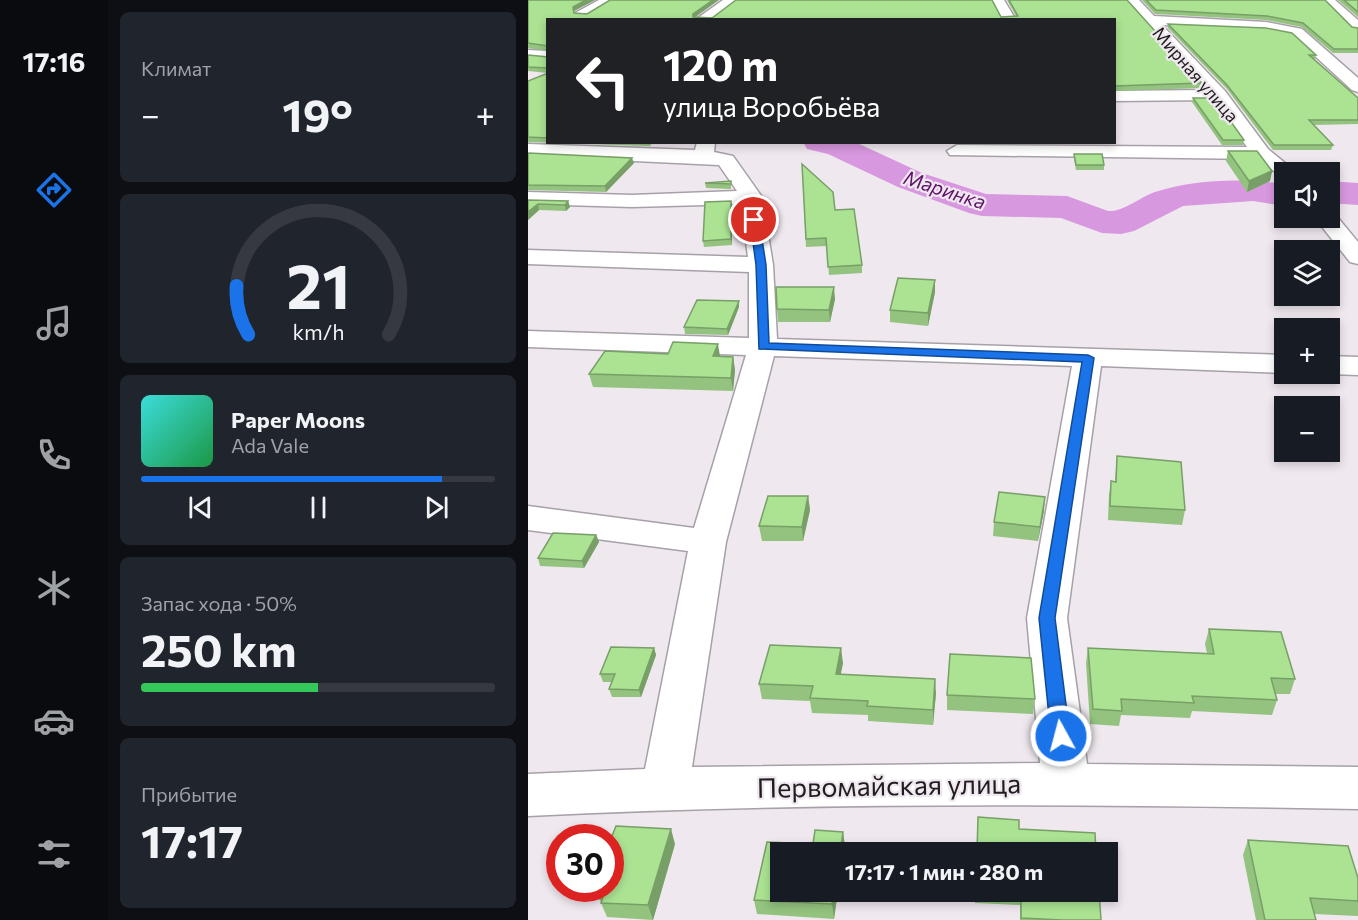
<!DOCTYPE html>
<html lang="ru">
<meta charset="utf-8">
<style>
body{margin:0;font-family:Commissioner,sans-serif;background:#20242c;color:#f1f3f6;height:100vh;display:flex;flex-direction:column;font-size:22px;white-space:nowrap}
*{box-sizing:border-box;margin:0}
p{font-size:20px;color:#9ea1a6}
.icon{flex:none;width:33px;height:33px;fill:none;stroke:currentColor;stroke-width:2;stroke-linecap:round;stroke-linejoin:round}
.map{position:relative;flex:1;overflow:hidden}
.panel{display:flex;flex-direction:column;gap:12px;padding:12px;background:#0d0f14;width:420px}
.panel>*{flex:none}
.hud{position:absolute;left:18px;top:18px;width:570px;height:126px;border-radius:0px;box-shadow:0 3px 9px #0003;background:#202124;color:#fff;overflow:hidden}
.tools{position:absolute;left:746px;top:162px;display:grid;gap:12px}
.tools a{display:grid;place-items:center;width:66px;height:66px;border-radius:0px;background:#171b24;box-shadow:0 3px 9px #0003;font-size:30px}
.speed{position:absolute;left:18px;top:824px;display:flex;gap:12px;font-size:30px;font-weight:700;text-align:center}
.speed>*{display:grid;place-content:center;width:78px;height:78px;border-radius:50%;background:#171b24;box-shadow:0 3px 9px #0003;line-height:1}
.speed .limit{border:9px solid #d22;background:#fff;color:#111}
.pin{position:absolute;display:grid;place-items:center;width:51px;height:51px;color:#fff;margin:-26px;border:3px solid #fff;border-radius:50%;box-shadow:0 2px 6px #0007}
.me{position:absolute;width:66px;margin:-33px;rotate:353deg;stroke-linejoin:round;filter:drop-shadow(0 0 4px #0008)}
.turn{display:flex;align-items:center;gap:21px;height:126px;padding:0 18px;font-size:27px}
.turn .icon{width:78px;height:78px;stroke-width:2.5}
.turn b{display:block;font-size:42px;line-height:51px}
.big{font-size:45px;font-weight:700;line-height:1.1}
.panel .card{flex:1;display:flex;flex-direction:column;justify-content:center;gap:9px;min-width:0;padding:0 21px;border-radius:9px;background:#20242c}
.panel .dial{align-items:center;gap:0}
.dial svg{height:156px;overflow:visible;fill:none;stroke:#363941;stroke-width:7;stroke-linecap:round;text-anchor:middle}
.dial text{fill:#f1f3f6;stroke:none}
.song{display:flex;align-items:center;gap:18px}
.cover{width:72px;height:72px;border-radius:9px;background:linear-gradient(135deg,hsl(180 70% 55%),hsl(140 70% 35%))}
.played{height:6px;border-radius:3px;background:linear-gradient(90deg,#1a73e8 85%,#363941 85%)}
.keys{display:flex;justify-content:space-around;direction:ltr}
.heat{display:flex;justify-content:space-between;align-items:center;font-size:33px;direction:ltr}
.charge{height:9px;border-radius:4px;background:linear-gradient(90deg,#34c759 50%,#363941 0)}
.trip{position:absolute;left:242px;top:842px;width:348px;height:60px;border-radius:0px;background:#171b24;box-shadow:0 3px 9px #0003;font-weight:700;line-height:60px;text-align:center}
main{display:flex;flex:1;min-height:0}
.tabs{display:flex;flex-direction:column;width:108px;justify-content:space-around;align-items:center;background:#090b0e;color:#9ea1a6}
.tabs .icon{width:42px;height:42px}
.tabs .on{color:#1a73e8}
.tabs b{font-size:27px;color:#f1f3f6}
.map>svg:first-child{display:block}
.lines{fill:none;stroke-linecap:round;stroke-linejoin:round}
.river{fill:#d898df;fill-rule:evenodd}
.minor-casing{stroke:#a7a0a8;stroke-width:3}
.minor{fill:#fff;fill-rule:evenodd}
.wall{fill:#93c37e}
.shaded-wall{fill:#789f67}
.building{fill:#abe393;stroke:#789f67;stroke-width:1.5}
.route{fill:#1a73e8;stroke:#114b97;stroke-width:1.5}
.labels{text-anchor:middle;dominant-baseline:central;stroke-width:4.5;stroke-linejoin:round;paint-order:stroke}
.far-street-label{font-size:18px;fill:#201d20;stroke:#efe8ef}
.far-water-label{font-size:20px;font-style:italic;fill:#601269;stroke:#efe8ef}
.near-street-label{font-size:27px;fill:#201d20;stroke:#efe8ef}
</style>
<main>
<nav class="tabs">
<b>17:16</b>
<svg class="icon on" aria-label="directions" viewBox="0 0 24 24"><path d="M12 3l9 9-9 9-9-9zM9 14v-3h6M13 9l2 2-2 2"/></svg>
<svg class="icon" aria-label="music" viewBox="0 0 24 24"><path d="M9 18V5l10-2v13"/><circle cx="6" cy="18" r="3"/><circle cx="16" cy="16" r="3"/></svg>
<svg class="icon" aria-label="phone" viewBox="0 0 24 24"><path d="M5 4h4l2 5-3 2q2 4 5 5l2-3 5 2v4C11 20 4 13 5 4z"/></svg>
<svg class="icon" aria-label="climate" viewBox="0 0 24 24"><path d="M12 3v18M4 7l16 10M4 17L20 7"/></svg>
<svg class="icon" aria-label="car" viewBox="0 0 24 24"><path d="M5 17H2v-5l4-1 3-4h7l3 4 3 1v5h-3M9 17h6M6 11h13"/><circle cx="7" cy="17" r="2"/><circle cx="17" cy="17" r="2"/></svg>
<svg class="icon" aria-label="filters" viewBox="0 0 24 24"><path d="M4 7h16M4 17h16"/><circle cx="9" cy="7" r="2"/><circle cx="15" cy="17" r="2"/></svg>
</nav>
<section class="panel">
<div class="card"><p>Климат</p>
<div class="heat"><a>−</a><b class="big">19°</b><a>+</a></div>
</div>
<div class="card dial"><svg viewBox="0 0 100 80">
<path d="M14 69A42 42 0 1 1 86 69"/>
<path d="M14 69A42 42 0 0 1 8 44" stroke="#1a73e8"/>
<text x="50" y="56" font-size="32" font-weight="700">21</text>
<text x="50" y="72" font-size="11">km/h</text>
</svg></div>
<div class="card">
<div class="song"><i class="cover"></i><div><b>Paper Moons</b><p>Ada Vale</p></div></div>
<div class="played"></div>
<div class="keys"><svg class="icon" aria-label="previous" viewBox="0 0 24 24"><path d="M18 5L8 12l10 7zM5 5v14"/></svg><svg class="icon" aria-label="pause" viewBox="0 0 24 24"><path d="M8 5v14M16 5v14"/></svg><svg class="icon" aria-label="next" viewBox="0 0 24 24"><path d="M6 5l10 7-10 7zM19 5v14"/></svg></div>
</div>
<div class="card"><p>Запас хода · 50%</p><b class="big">250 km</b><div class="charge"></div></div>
<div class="card"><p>Прибытие</p><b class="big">17:17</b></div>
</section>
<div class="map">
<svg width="830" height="920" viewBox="0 0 830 920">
<rect width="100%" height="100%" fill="#efe8ef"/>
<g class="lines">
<!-- river -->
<g class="river">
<path d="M275 142H327L394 173 458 194 539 196 580 211C596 212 612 197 627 192 668 179 714 178 756 184V206L725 201 655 206 606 231 593 234 574 233 533 218 454 216 441 213 370 187 300 154 279 149Z"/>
<path d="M801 181 830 183V205L801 203Z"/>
</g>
<!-- minor casing -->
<g class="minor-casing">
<g id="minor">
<path d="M71 0H87L59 16H49L47 13Z"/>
<path d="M195 0H210L183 20H167Z"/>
<path d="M464 0H476L488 20H475Z"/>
<path d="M598 0H611L626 16 738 22 774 29 830 78V92L824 90 764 35 738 30 634 25 697 91 740 149 768 172H756V178L728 159 422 155 419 151 429 145 719 147 686 100 586 101V91L678 90Z"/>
<path d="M794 0H807L830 20V31L825 30Z"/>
<path d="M0 50 20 51V60L0 58Z"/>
<path d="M169 142H187L186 152 205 156 234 197 245 265 249 339 756 355V373L573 366 539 618 559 764 830 767V809C553 804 277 802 0 816V774L117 769 160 551 0 530V506L166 528 218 355 0 347V331L221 338V272L0 264V250L220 257 213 204 104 207 0 204V192L104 195 209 191 191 165 0 156V144L167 150ZM246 356 544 366 499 618 512 763 164 767 198 542Z"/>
<path d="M801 212 806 213 830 242V264L822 262 787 218H801Z"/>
<path d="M801 356 830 357V375L800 374Z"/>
</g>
</g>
<!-- minor -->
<use href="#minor" class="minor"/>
</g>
<!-- wall -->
<g class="wall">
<path d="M0 0H67L46 11V13L167 17H473L488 16 479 0H599L674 83 673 88 586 91V20H20V51L0 48Z"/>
<path d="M614 0H797L824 27 830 28V53H805L774 27 738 20 627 14Z"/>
<path d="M810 0H830V17Z"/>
<path d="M640 24 788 55 787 59H786L830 98V124L785 125 805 145 803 150H745L699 89 640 28Z"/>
<path d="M0 55 20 57V73L0 71Z"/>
<path d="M20 73V142H125L122 146 0 142V81Z"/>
<path d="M665 98 716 140 715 145H694L664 102Z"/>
<path d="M543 142H571L570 144H543Z"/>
<path d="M700 151 744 171 742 181 719 192 698 161Z"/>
<path d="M0 153 106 163 78 192 0 190Z"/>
<path d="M546 154 576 165V170H548L546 159Z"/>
<path d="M274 164 307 210 334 265V273L301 275 299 246 278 247Z"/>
<path d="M203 181V189L178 188 177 183Z"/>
<path d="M0 200 40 201 42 207 38 211 11 210 0 220Z"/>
<path d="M203 201 204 245 176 247 175 241Z"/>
<path d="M407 292 400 326 362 322V310Z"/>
<path d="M307 299 302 322H250L249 309Z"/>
<path d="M211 307 200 335 157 334 156 327Z"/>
<path d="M192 357H205L207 370 205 391 65 387 61 374Z"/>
<path d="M589 456 657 510 654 525 580 520 581 495 583 481H587Z"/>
<path d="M280 496 282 510 275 541H234L231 526Z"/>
<path d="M516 511 510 541 465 536 466 522Z"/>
<path d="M68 535 71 542 56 568 12 566 10 558Z"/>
<path d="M681 629 767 679 762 694H747L749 700 744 715 664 711 662 718 593 715 591 726 562 724 558 663 560 648 679 653 677 644Z"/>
<path d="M126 648 128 655 113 697H84L81 689 84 682H75L72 674Z"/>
<path d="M315 663 312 674 408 693 405 725 340 721V715L284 713 282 701 234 699 231 684Z"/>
<path d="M419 695 507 699 505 714 419 710Z"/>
<path d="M287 830 315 832 317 846 316 852H252V891H310L306 919 229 914 226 900 239 842 285 844Z"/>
<path d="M720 840 830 878V916L786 914 788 920H728L715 855Z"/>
<path d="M147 844 125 920 79 917 73 903 74 901H72L67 888H82Z"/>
<path d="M447 891H571L573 920H492V905L447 903Z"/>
</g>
<!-- shaded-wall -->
<g class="shaded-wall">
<path d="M58 0H67L46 11 45 7Z"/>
<path d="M185 0H191L166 18 165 17V14Z"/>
<path d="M104 158 106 163 78 192 77 186Z"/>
<path d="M744 171 742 181 719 192 721 181Z"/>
<path d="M40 201 42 207 38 211 37 205Z"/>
<path d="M203 201 204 207V245L203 239Z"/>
<path d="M10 204 11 210 0 220V212Z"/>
<path d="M407 280V292L400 326V313Z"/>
<path d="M306 287 307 299 302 322 301 310Z"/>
<path d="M211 301V307L200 335 199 329Z"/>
<path d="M190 344 192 356H185Z"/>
<path d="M205 357 207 370 205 391 203 378Z"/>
<path d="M280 496 282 510 275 541 274 527Z"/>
<path d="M517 497 516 511 510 541 512 527Z"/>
<path d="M68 535 71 542 56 568 54 561Z"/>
<path d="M126 648 128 655 113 697 111 690Z"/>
<path d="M313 648 315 663 310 689 308 674Z"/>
<path d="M407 679 408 693 405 725V710Z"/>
<path d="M143 829 147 844 125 920 120 905Z"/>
<path d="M315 832 317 846 316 852H312Z"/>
<path d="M306 891H310L306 919 304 904Z"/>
</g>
<!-- building -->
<g class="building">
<path d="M0 0H58L45 7 46 13 59 14 82 0H185L165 14V17L184 18 208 0H464L473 17 490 16 481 0H599L674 83 586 86V20H20V46L0 43Z"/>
<path d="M618 0H797L824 27 830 28V49H806L775 23 739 16 628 10Z"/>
<path d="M816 0H830V12Z"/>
<path d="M640 24 738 28 764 33 788 55H781L830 98V120H781L805 145H746L699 85Z"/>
<path d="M0 55 20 57V68L0 67Z"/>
<path d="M20 73V138L0 137V81Z"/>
<path d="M665 98H686L716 140H695Z"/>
<path d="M700 151H729L744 171 721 181Z"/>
<path d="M0 153 104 158 77 186 0 185Z"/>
<path d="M546 154H574L576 165H548Z"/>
<path d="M274 164 305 192 307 210 326 209 334 265 300 267 298 238 278 239Z"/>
<path d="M203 181V184L177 183Z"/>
<path d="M0 200 40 201 37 205 10 204 0 212Z"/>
<path d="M203 201V239L175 241 177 202Z"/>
<path d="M370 278 407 280 400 313 362 310Z"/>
<path d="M248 287H306L301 310 249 309Z"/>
<path d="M169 300 211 301 199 329 156 327Z"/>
<path d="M145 342 190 344 185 356 205 357 203 378 61 374 77 351 140 354Z"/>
<path d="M589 456 653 462 657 510 582 506 583 481 588 482Z"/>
<path d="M471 492 517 497 512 527 466 522Z"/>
<path d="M240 496H280L274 527 231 526Z"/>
<path d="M25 533 68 535 54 561 10 558Z"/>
<path d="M681 629 753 632 767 679 743 678 749 700 664 696 666 703 593 699 594 711 565 709 560 648 686 654Z"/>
<path d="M242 645 313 648 308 674 407 679 405 710 339 706 340 701 282 698 285 686 231 684Z"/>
<path d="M83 647 126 648 111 690 81 689 87 674H72Z"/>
<path d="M422 654 503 658 507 699 419 695Z"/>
<path d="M450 817 491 820V829L567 833 568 852H449Z"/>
<path d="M88 826 143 829 120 905 73 903 78 888H82V841Z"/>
<path d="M287 830 315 832 312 852H252V891H306L304 904 226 900 239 842 285 844Z"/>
<path d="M720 840 820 846 830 878V901L782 898 788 920H737Z"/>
<path d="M493 891H571L573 920H534L493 918Z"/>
</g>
<!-- route -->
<path class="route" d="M226 217 231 220 238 265 241 343 560 355 566 358 527 618 542 736 539 741 533 743 526 741 523 736 511 618 554 362 231 349 228 265 222 220Z"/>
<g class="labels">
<!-- far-street labels -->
<g class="far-street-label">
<text transform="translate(668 74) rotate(49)">Мирная улица</text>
</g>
<!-- far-water labels -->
<g class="far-water-label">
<text transform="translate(417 189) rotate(18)">Маринка</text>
</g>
<!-- near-street labels -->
<g class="near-street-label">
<text transform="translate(361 785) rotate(-1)">Первомайская улица</text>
</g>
</g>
</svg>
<div class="tools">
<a><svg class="icon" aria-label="sound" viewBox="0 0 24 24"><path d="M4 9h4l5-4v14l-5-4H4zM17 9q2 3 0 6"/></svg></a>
<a><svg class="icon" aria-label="layers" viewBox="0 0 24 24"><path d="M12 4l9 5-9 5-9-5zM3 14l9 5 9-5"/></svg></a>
<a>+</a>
<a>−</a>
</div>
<div class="speed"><div class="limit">30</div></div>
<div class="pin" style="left:226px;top:220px;background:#d93025"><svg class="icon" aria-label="arrive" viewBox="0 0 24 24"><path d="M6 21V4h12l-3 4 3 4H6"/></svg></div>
<svg class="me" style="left:533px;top:736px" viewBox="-20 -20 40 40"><circle r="17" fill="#1a73e8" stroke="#fff" stroke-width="3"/><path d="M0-11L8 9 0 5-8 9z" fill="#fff"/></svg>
<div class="trip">17:17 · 1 мин · 280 m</div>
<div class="hud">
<div class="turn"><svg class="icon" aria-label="left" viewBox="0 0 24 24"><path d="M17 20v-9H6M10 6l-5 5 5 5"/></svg><div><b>120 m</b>улица Воробьёва</div></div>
</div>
</div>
</main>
